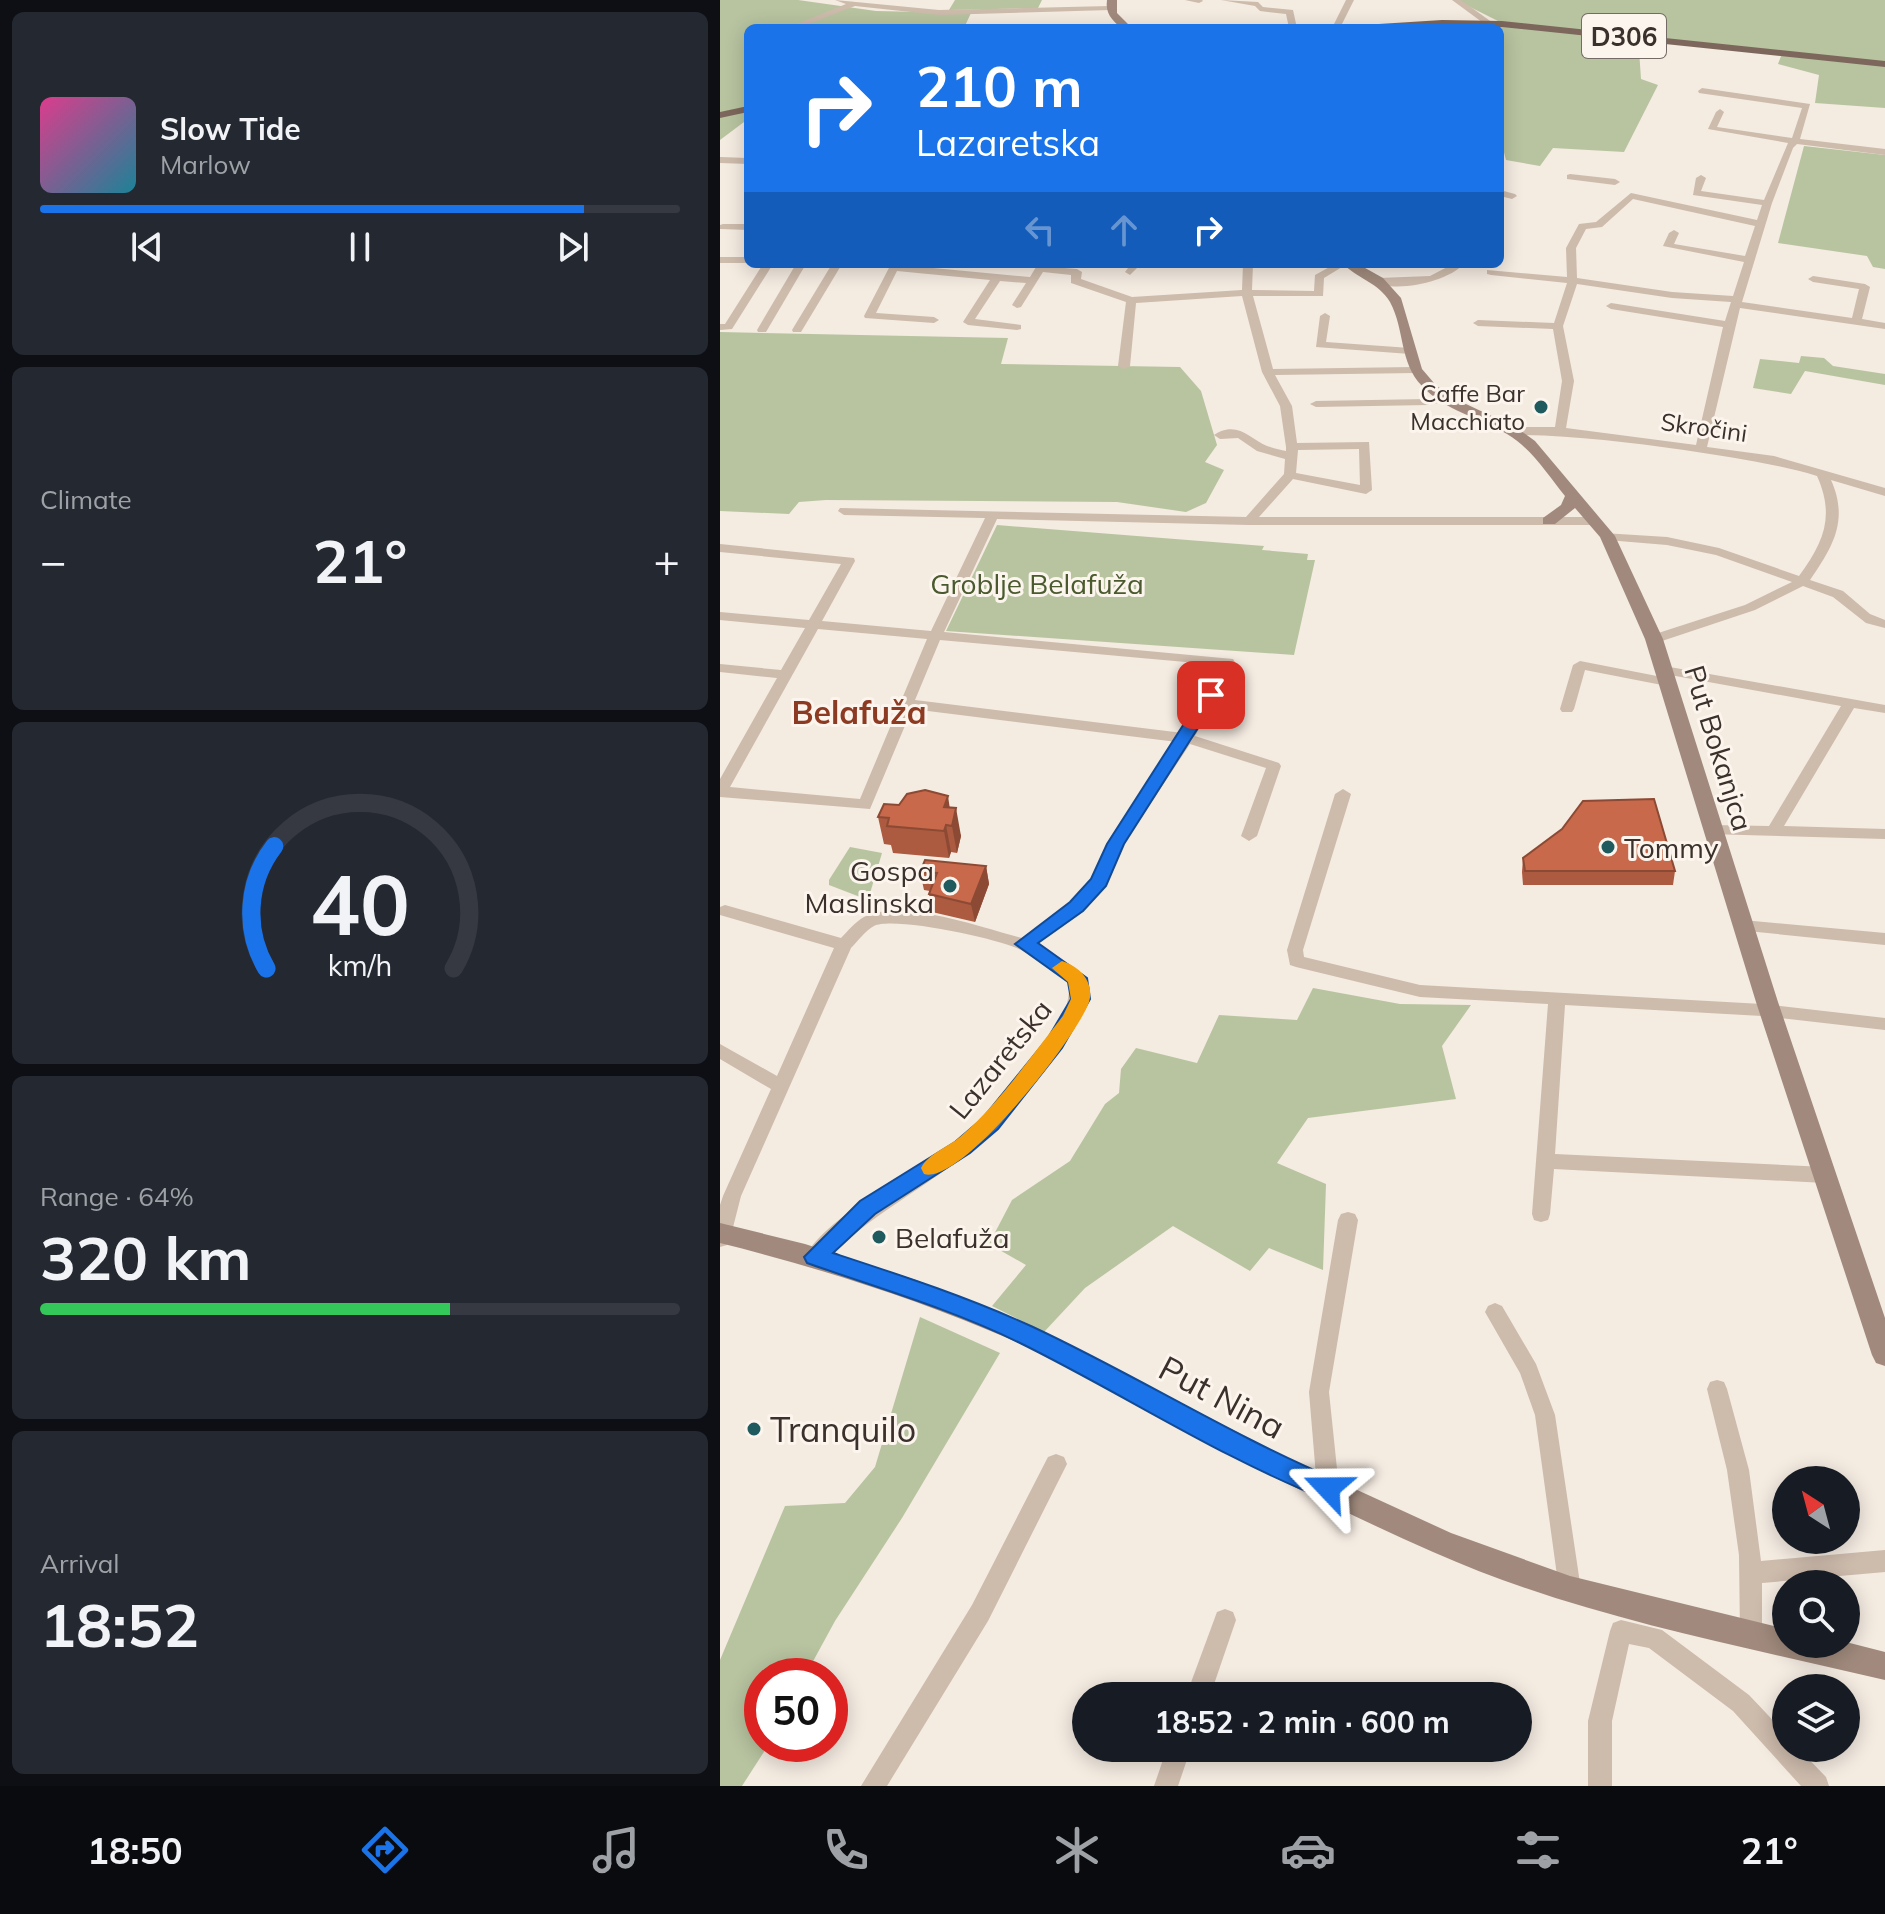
<!DOCTYPE html>
<meta charset="utf-8">
<style>
body{margin:0;font-family:Mulish,sans-serif;background:#242831;color:#f1f3f6;height:100vh;display:flex;flex-direction:column;font-size:30px;white-space:nowrap}
*{box-sizing:border-box;margin:0}
p{font-size:26px;color:#9ea1a6}
.icon{flex:none;width:44px;height:44px;fill:none;stroke:currentColor;stroke-width:2;stroke-linecap:round;stroke-linejoin:round}
.map{position:relative;flex:1;overflow:hidden}
.drawer{display:flex;flex-direction:column;gap:12px;padding:12px;background:#0d0f14;width:720px}
.drawer>*{flex:none}
.banner{position:absolute;left:24px;top:24px;width:760px;height:244px;border-radius:12px;box-shadow:0 4px 20px #0003;background:#1a73e8;color:#fff;overflow:hidden}
.needle{width:52px;rotate:324deg}
.fabs{position:absolute;left:1052px;top:1466px;display:grid;gap:16px}
.fabs a{display:grid;place-items:center;width:88px;height:88px;border-radius:50%;background:#171b24;box-shadow:0 4px 20px #0003;font-size:40px}
.speed{position:absolute;left:24px;top:1658px;display:flex;gap:16px;font-size:40px;font-weight:700;text-align:center}
.speed>*{display:grid;place-content:center;width:104px;height:104px;border-radius:50%;background:#171b24;box-shadow:0 4px 20px #0003;line-height:1}
.speed .limit{border:12px solid #d22;background:#fff;color:#111}
.pin{position:absolute;display:grid;place-items:center;width:68px;height:68px;color:#fff;margin:-34px;border-radius:16px;box-shadow:0 4px 12px #0006}
.me{position:absolute;width:88px;margin:-44px;rotate:293deg;stroke-linejoin:round;filter:drop-shadow(0 0 6px #0008)}
.turn{display:flex;align-items:center;gap:28px;height:168px;padding:0 40px;font-size:36px}
.turn .icon{width:104px;height:104px;stroke-width:2.5}
.turn b{display:block;font-size:56px;line-height:68px}
.lanes{display:flex;align-items:center;height:76px;padding:0 40px;background:#0003;justify-content:center;gap:40px;direction:ltr}
.lanes .off{opacity:.35}
.big{font-size:60px;font-weight:700;line-height:1.1}
.drawer .widget{flex:1;display:flex;flex-direction:column;justify-content:center;gap:12px;min-width:0;padding:0 28px;border-radius:12px;background:#242831}
.drawer .dial{align-items:center;gap:0}
.dial svg{height:208px;overflow:visible;fill:none;stroke:#363941;stroke-width:7;stroke-linecap:round;text-anchor:middle}
.dial text{fill:#f1f3f6;stroke:none}
.song{display:flex;align-items:center;gap:24px}
.cover{width:96px;height:96px;border-radius:12px;background:linear-gradient(135deg,hsl(330 70% 55%),hsl(190 70% 35%))}
.played{height:8px;border-radius:4px;background:linear-gradient(90deg,#1a73e8 85%,#363941 85%)}
.keys{display:flex;justify-content:space-around;direction:ltr}
.heat{display:flex;justify-content:space-between;align-items:center;font-size:44px;direction:ltr}
.charge{height:12px;border-radius:6px;background:linear-gradient(90deg,#34c759 64%,#363941 0)}
.trip{position:absolute;left:352px;top:1682px;width:460px;height:80px;border-radius:40px;background:#171b24;box-shadow:0 4px 20px #0003;font-weight:700;line-height:80px;text-align:center}
.dock{display:flex;height:128px;justify-content:space-around;align-items:center;background:#090b0e;color:#9ea1a6}
.dock .icon{width:56px;height:56px}
.dock .active{color:#1a73e8}
.dock b{font-size:36px;color:#f1f3f6}
main{display:flex;flex:1;min-height:0}
.map>svg:first-child{display:block}
.green{fill:#b8c4a0}
.lines{fill:none;stroke-linecap:round;stroke-linejoin:round}
.street{fill:#cdbbac;fill-rule:evenodd}
.secondary{fill:#a18a7d;fill-rule:evenodd}
.primary{fill:#7d675c;fill-rule:evenodd}
.wall{fill:#ac5a40}
.shaded-wall{fill:#8c4a34}
.building{fill:#c8694b;stroke:#8c4a34;stroke-width:2}
.route{fill:#1a73e8;stroke:#114b97;stroke-width:2}
.slow{fill:#f59e0b}
.poi-dot{fill:#1f5a5e;stroke:#fbf5ee;stroke-width:3}
.labels{text-anchor:middle;dominant-baseline:central;stroke-width:6;stroke-linejoin:round;paint-order:stroke}
.far-poi-label{font-size:24px;fill:#3b302b;stroke:#fbf5ee;text-anchor:end}
.far-street-label{font-size:24px;fill:#3b302b;stroke:#fbf5ee}
.shield{fill:#fbf5ee;stroke:#756b66;stroke-width:2}
.shield-label{font-size:26px;font-weight:bold;fill:#3b302b}
.park-label{font-size:28px;fill:#4a5a2e;stroke:#fbf5ee}
.street-label{font-size:28px;fill:#3b302b;stroke:#fbf5ee}
.poi-label{font-size:28px;fill:#3b302b;stroke:#fbf5ee;text-anchor:start}
.quarter-label{font-size:32px;font-weight:bold;fill:#8c3b22;stroke:#fbf5ee}
.near-street-label{font-size:34px;fill:#3b302b;stroke:#fbf5ee}
.near-poi-label{font-size:34px;fill:#3b302b;stroke:#fbf5ee;text-anchor:start}
</style>
<main>
<section class="drawer">
<div class="widget">
<div class="song"><i class="cover"></i><div><b>Slow Tide</b><p>Marlow</p></div></div>
<div class="played"></div>
<div class="keys"><svg class="icon" aria-label="previous" viewBox="0 0 24 24"><path d="M18 5L8 12l10 7zM5 5v14"/></svg><svg class="icon" aria-label="pause" viewBox="0 0 24 24"><path d="M8 5v14M16 5v14"/></svg><svg class="icon" aria-label="next" viewBox="0 0 24 24"><path d="M6 5l10 7-10 7zM19 5v14"/></svg></div>
</div>
<div class="widget"><p>Climate</p>
<div class="heat"><a>−</a><b class="big">21°</b><a>+</a></div>
</div>
<div class="widget dial"><svg viewBox="0 0 100 80">
<path d="M14 69A42 42 0 1 1 86 69"/>
<path d="M14 69A42 42 0 0 1 17 22" stroke="#1a73e8"/>
<text x="50" y="56" font-size="32" font-weight="700">40</text>
<text x="50" y="72" font-size="11">km/h</text>
</svg></div>
<div class="widget"><p>Range · 64%</p><b class="big">320 km</b><div class="charge"></div></div>
<div class="widget"><p>Arrival</p><b class="big">18:52</b></div>
</section>
<div class="map">
<svg width="1165" height="1786" viewBox="0 0 1165 1786">
<rect width="100%" height="100%" fill="#f4ebe1"/>
<!-- green -->
<g class="green">
<path d="M0 0H78L156 11 251 13 244 28H28V119L0 140Z"/>
<path d="M235 0H322L318 8 229 10Z"/>
<path d="M736 0H1165V108L1095 103 1099 75 1058 64 1063 51 928 37 919 50 921 79 938 85 904 152 833 148 820 166 786 160 780 137V103H783L780 100V28H643L780 22Z"/>
<path d="M1084 146 1165 155V269L1153 267 1147 256 1058 243Z"/>
<path d="M0 332 288 338 281 364 460 367 481 391 497 445 485 462 504 470 486 503 466 512 397 502 106 500 79 502 69 514 0 511Z"/>
<path d="M1081 356 1104 358 1113 366 1165 374V385L1085 371 1071 394 1033 388 1040 359 1079 363Z"/>
<path d="M277 525 544 546 542 550 588 554 587 560H595L574 655 226 631Z"/>
<path d="M130 847 162 853 148 900 109 885V880Z"/>
<path d="M593 988 680 1004 751 1005 722 1046 736 1099 588 1118 557 1163 606 1184 603 1270 549 1248 530 1271 453 1226 365 1288 324 1332 272 1306 306 1265 269 1244 292 1200 350 1161 385 1104 399 1093 401 1069 416 1048 477 1063 499 1015 577 1020Z"/>
<path d="M200 1317 280 1353 182 1518 115 1621 85 1676H42V1744H49L22 1786H0V1660L65 1506 125 1503 155 1467Z"/>
</g>
<g class="lines">
<!-- street -->
<g class="street">
<path d="M115 0 219 10 390 6 394 8 390 10 219 15 135 6 78 28H67L126 4Z"/>
<path d="M465 0H482L483 1 479 3Z"/>
<path d="M501 0 538 2 543 7 573 10 577 28H569L566 14 540 11 535 6Z"/>
<path d="M626 0H634L620 28H612Z"/>
<path d="M732 0H741L773 23 766 25Z"/>
<path d="M982 88 1090 104 1080 139 1165 149V155L1077 144 1073 148 1052 203 1022 302 1132 318 1139 289 1093 282 1088 279 1093 276 1145 284 1150 287 1142 319 1165 323V329L1020 308 987 447 1054 456 1165 488V496L1111 480C1129 520 1113 547 1090 580L1123 591 1150 614 1165 620V628L1146 623 1113 597 1083 586 1035 610 939 642H929V636L1025 605 1072 582 996 555 947 545 887 540 883 539V533L947 537 999 548 1079 576C1104 542 1115 516 1097 476 1053 463 1009 457 964 450 906 442 850 435 792 435L786 431 792 427H835L842 381 833 329 758 326 753 323 758 320 834 323 847 283 771 275 767 274V270L847 277 846 248 859 224 876 222 911 193 1037 220 1042 205 973 195 976 178 981 175 986 178 981 191 1044 200 1068 143 988 129 996 112 1000 109 1004 112 997 127 1072 138 1082 108 979 93 978 91ZM913 199 1035 226 1025 256 954 244 959 233 954 230 949 233 943 246 1024 262 1013 296 952 292 857 278 856 248 866 229 882 227ZM857 284 952 298 1011 302 1005 321 891 303 886 306 891 309 1003 327 976 445 846 428 854 381 843 326Z"/>
<path d="M0 157 28 158V164L0 163Z"/>
<path d="M850 174 895 179 900 182 895 185 847 179V175Z"/>
<path d="M780 190 795 194 797 196 792 199 780 196Z"/>
<path d="M3 224H28V230L0 229V225Z"/>
<rect x="0" y="257" width="28" height="6"/>
<path d="M43 264H53L12 329 0 330V324H5Z"/>
<path d="M76 264H86L46 332H38L37 330Z"/>
<path d="M112 264H122L81 332H73L72 330Z"/>
<path d="M171 264 310 277 316 267 320 266 357 269 362 272 361 279 412 297 522 290 523 264H533L532 290 594 291 595 275 615 264H627L604 278 603 296H533L553 369 695 367 701 370 695 373 555 375 572 406 577 443 649 442 652 490 646 494 573 479 539 517H876L882 521 876 525H529L277 519 224 632 513 659 515 662 475 736 559 763 561 766 537 836 529 841 521 836 546 768 470 744 405 842 385 884 357 914 316 944 363 974 365 978C368 1012 351 1034 331 1060 309 1090 287 1121 259 1144 208 1187 149 1215 102 1263L95 1265 88 1263 85 1257C106 1215 206 1166 245 1134 274 1111 296 1081 318 1052 336 1029 351 1011 349 981 333 971 318 959 301 950 280 939 174 916 154 926 145 931 138 941 131 948L21 1196 10 1239 7 1245 0 1247V1205L3 1196 51 1089 0 1059V1044L57 1076 114 948 0 915V907L5 905 121 938C128 931 135 922 144 917 181 898 262 928 302 938L346 906 370 881 393 837 457 742 192 709 150 809 0 797V779L57 678 0 672V664L61 670 85 628 0 620V612L89 620 121 564 0 552V544L134 558 135 561 102 621 211 631 265 518 124 515 118 511 120 508 526 517 564 474 565 459 537 451 518 438 500 439 494 435C517 420 529 438 547 446 553 448 560 450 566 451V447L560 406 542 372 522 296 416 303 410 366 404 369 398 366 406 302 351 283V275L323 272 301 307 297 308 292 305 306 283 280 281 255 319 301 325V329L297 330 248 325 243 322 270 280 177 271 156 313 214 317 219 320 214 323 145 318 144 316ZM639 449 640 485 576 473 578 450ZM98 629 207 639 140 799 10 787ZM220 640 499 665 463 733 195 700Z"/>
<path d="M411 264H421L410 275 405 272Z"/>
<path d="M733 264H744C727 282 674 294 653 281L658 278 710 276Z"/>
<path d="M605 313 610 316 606 342 690 348 695 351 690 354 596 347 600 316Z"/>
<path d="M724 396 728 397V401L708 405 596 407 590 404 596 401 708 399Z"/>
<path d="M860 661 947 678 954 682 947 686 865 670 854 709 852 712H842L840 709 853 665Z"/>
<path d="M944 666 1165 705V713L1134 708 1064 826 1165 829V839L988 834 985 830 988 826 993 825 1049 826 1121 706 939 673 937 670Z"/>
<path d="M623 789 631 794 583 950 584 957 700 985 1042 1004 1165 1018V1030L1042 1016 845 1005 835 1154 1105 1167 1112 1170 1114 1175 1112 1180 1105 1183 834 1169 830 1214 828 1220 821 1222 814 1220 812 1214 828 1004 700 997 576 967 570 965 567 950 615 794Z"/>
<path d="M1023 920 1165 933V945L1017 930 1015 926 1017 922Z"/>
<path d="M628 1212 635 1214 638 1220 609 1392 619 1488 616 1495 608 1498 600 1495 597 1488 589 1392 618 1220 621 1214Z"/>
<path d="M775 1303 782 1306 816 1364 835 1415 861 1590 858 1598 850 1601 842 1598 839 1590 815 1415 800 1373 765 1312 768 1306Z"/>
<path d="M997 1380 1004 1382 1007 1389 1029 1470 1041 1561 1165 1550V1572L1042 1583V1634L1039 1642 1031 1645 1023 1642 1020 1634 1019 1555 1007 1470 987 1389 990 1382Z"/>
<path d="M336 1454 344 1457 347 1464 268 1621 167 1786H141L252 1605 328 1457Z"/>
<path d="M505 1609 513 1612 516 1620 490 1696H466L497 1612Z"/>
<path d="M901 1620 942 1630 1029 1695 1066 1734V1748H1078L1106 1777 1109 1786H1081L1013 1711 929 1648 909 1644 892 1721V1786H868V1721L890 1631 893 1623Z"/>
<path d="M447 1748H471L458 1786H434Z"/>
</g>
<!-- secondary -->
<g class="secondary">
<path d="M387 0H397V13L412 28H401C392 20 385 13 387 0Z"/>
<path d="M623 264H638L663 278 681 298 702 369 714 383 729 396 797 428 815 441 895 536 943 639 1058 1002 1165 1318V1366L1156 1363 1152 1355 1036 1002 925 639 880 537 855 508 835 524H823V518L841 505 845 496C828 475 811 448 787 434 759 417 725 411 702 386 679 362 685 330 670 302 659 283 637 278 623 264Z"/>
<path d="M0 1223 85 1244 196 1280 313 1326 561 1455 731 1533 850 1576 1066 1629V1644L1126 1642 1165 1652V1680C1013 1644 857 1616 713 1552 625 1513 538 1470 453 1425 400 1397 347 1364 292 1340 197 1299 100 1268 0 1243Z"/>
</g>
<!-- primary -->
<g class="primary">
<path d="M722 20 782 21 1165 61V67L782 27 638 28 643 25Z"/>
<path d="M28 106V112L0 118V112Z"/>
</g>
</g>
<!-- wall -->
<g class="wall">
<path d="M230 808 241 836 237 853 231 852 229 858 173 853 171 845 164 844 158 817Z"/>
<path d="M803 858 955 871 953 885H803L802 872Z"/>
<path d="M266 866 269 884 255 922 212 912 209 894 210 891 204 890 200 872Z"/>
</g>
<!-- shaded-wall -->
<g class="shaded-wall">
<path d="M228 796 232 823 236 808 241 836 237 853 232 826 224 807Z"/>
<path d="M226 825 231 852 229 858 224 831Z"/>
<path d="M266 866 269 884 255 922 251 904Z"/>
</g>
<!-- building -->
<g class="building">
<path d="M205 790 228 796 224 807 236 808 232 826 226 825 224 831 167 826 169 818 158 817 164 804 179 805 187 794Z"/>
<path d="M934 799 955 871H805L803 858 842 829 863 801Z"/>
<path d="M205 860 266 866 251 904 209 894 217 873 200 872Z"/>
</g>
<!-- route -->
<path class="route" d="M491 690 499 695 404 844 386 886 363 911 318 943 367 978 370 999 342 1048 278 1129 250 1153 155 1214 113 1253C180 1275 248 1297 313 1327 416 1375 512 1436 617 1480L620 1488 617 1496 608 1500C500 1458 402 1393 298 1342 231 1309 158 1288 87 1263L84 1257 140 1201 235 1142 263 1118 328 1038 351 999 348 982 295 944 350 902 371 879 387 844 485 691Z"/>
<!-- slow -->
<path class="slow" d="M342 961C359 966 375 982 369 1002 358 1036 241 1186 204 1174L201 1168C208 1154 228 1147 240 1137 280 1103 310 1057 343 1016L351 999 348 982 332 968Z"/>
<!-- markers -->
<g class="poi-dot">
<circle cx="821" cy="407" r="8"/>
<circle cx="888" cy="847" r="8"/>
<circle cx="230" cy="886" r="8"/>
<circle cx="159" cy="1237" r="8"/>
<circle cx="34" cy="1429" r="8"/>
</g>
<g class="labels">
<!-- far-poi labels -->
<g class="far-poi-label">
<text x="805" y="393">Caffe Bar<tspan x="805" dy="28">Macchiato</tspan></text>
</g>
<!-- far-street labels -->
<g class="far-street-label">
<text transform="translate(984 427) rotate(8)">Skročini</text>
</g>
<!-- shield labels -->
<rect class="shield" x="862" y="14" width="84" height="44" rx="6"/>
<g class="shield-label">
<text x="904" y="36">D306</text>
</g>
<!-- park labels -->
<g class="park-label">
<text x="317" y="583">Groblje Belafuža</text>
</g>
<!-- street labels -->
<g class="street-label">
<text transform="translate(999 748) rotate(73)">Put Bokanjca</text>
<text transform="translate(280 1059) rotate(-51)">Lazaretska</text>
</g>
<!-- poi labels -->
<g class="poi-label">
<text x="904" y="847">Tommy</text>
<text x="214" y="870" text-anchor="end">Gospa<tspan x="214" dy="32">Maslinska</tspan></text>
<text x="175" y="1237">Belafuža</text>
</g>
<!-- quarter labels -->
<g class="quarter-label">
<text x="139" y="712">Belafuža</text>
</g>
<!-- near-street labels -->
<g class="near-street-label">
<text transform="translate(502 1397) rotate(28)">Put Nina</text>
</g>
<!-- near-poi labels -->
<g class="near-poi-label">
<text x="50" y="1429">Tranquilo</text>
</g>
</g>
</svg>
<div class="fabs">
<a><svg class="needle" viewBox="-14 -14 28 28"><path d="M0-13l5 13h-10z" fill="#e53935"/><path d="M0 13l5-13h-10z" fill="#9ea1a6"/></svg></a>
<a><svg class="icon" aria-label="search" viewBox="0 0 24 24"><circle cx="10" cy="10" r="6"/><path d="M15 15l6 6"/></svg></a>
<a><svg class="icon" aria-label="layers" viewBox="0 0 24 24"><path d="M12 4l9 5-9 5-9-5zM3 14l9 5 9-5"/></svg></a>
</div>
<div class="speed"><div class="limit">50</div></div>
<div class="pin" style="left:491px;top:695px;background:#d93025"><svg class="icon" aria-label="arrive" viewBox="0 0 24 24"><path d="M6 21V4h12l-3 4 3 4H6"/></svg></div>
<svg class="me" style="left:608px;top:1488px" viewBox="-20 -20 40 40"><path d="M0-17L14 15 0 8-14 15z" fill="#1a73e8" stroke="#fff" stroke-width="4"/></svg>
<div class="trip">18:52 · 2 min · 600 m</div>
<div class="banner">
<div class="turn"><svg class="icon" aria-label="right" viewBox="0 0 24 24"><path d="M7 20v-9h11M14 6l5 5-5 5"/></svg><div><b>210 m</b>Lazaretska</div></div>
<div class="lanes"><svg class="icon off" aria-label="left" viewBox="0 0 24 24"><path d="M17 20v-9H6M10 6l-5 5 5 5"/></svg><svg class="icon off" aria-label="ahead" viewBox="0 0 24 24"><path d="M12 20V5M6 11l6-6 6 6"/></svg><svg class="icon" aria-label="right" viewBox="0 0 24 24"><path d="M7 20v-9h11M14 6l5 5-5 5"/></svg></div>
</div>
</div>
</main>
<nav class="dock">
<b>18:50</b>
<svg class="icon active" aria-label="directions" viewBox="0 0 24 24"><path d="M12 3l9 9-9 9-9-9zM9 14v-3h6M13 9l2 2-2 2"/></svg>
<svg class="icon" aria-label="music" viewBox="0 0 24 24"><path d="M9 18V5l10-2v13"/><circle cx="6" cy="18" r="3"/><circle cx="16" cy="16" r="3"/></svg>
<svg class="icon" aria-label="phone" viewBox="0 0 24 24"><path d="M5 4h4l2 5-3 2q2 4 5 5l2-3 5 2v4C11 20 4 13 5 4z"/></svg>
<svg class="icon" aria-label="climate" viewBox="0 0 24 24"><path d="M12 3v18M4 7l16 10M4 17L20 7"/></svg>
<svg class="icon" aria-label="car" viewBox="0 0 24 24"><path d="M5 17H2v-5l4-1 3-4h7l3 4 3 1v5h-3M9 17h6M6 11h13"/><circle cx="7" cy="17" r="2"/><circle cx="17" cy="17" r="2"/></svg>
<svg class="icon" aria-label="filters" viewBox="0 0 24 24"><path d="M4 7h16M4 17h16"/><circle cx="9" cy="7" r="2"/><circle cx="15" cy="17" r="2"/></svg>
<b>21°</b>
</nav>
